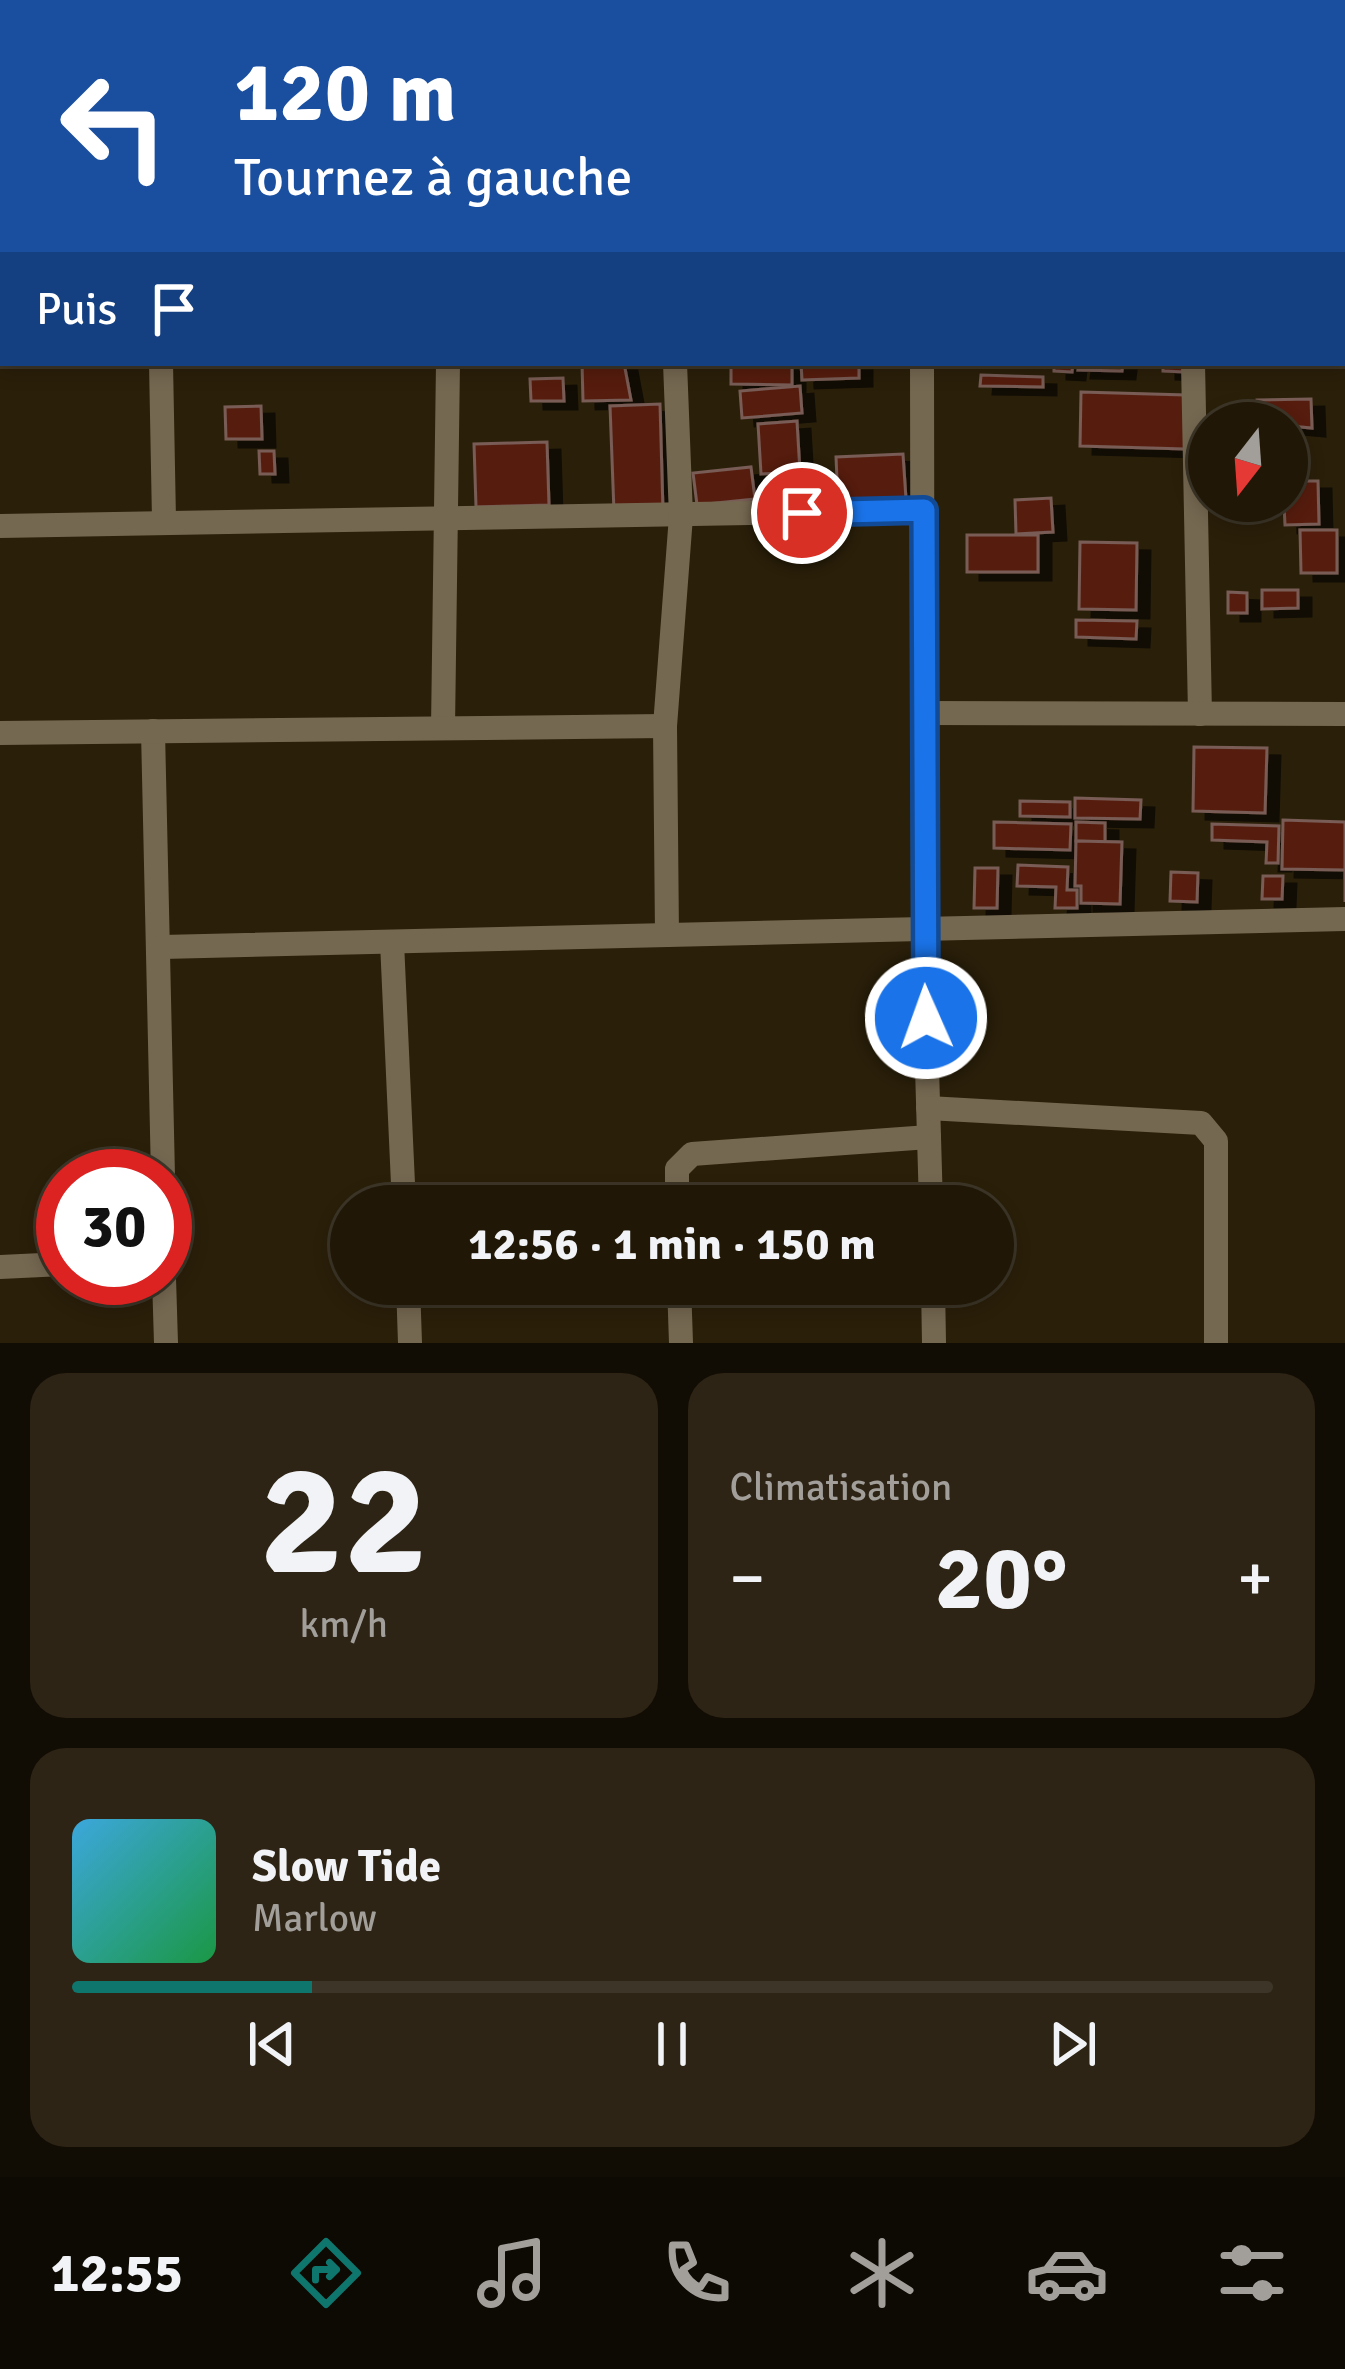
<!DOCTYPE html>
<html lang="fr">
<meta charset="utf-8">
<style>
body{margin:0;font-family:Signika,sans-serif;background:#2d2415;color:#f1f3f6;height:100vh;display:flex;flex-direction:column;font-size:45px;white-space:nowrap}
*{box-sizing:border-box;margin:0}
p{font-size:39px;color:#a29f9b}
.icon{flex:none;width:66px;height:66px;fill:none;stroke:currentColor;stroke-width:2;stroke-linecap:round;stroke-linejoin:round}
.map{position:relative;height:1343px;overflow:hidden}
.drawer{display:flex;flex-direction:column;gap:30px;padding:30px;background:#120d04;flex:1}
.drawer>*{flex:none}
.banner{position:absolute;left:0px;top:0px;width:1347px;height:366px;box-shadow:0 6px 18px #0003,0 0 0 3px #3d3628;background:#1a4fa0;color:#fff;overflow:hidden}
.needle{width:78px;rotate:197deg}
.controls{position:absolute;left:1188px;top:402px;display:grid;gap:24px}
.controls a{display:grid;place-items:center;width:120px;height:120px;border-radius:50%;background:#201707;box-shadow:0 6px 18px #0003,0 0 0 3px #3d3628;font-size:60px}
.speed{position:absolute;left:36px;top:1149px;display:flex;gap:24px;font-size:60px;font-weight:700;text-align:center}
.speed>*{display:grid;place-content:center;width:156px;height:156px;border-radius:50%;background:#201707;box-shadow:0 6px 18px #0003,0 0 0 3px #3d3628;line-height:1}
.speed .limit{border:18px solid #d22;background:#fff;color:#111}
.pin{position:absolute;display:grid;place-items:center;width:102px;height:102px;color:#fff;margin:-51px;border:6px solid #fff;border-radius:50%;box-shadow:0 3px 12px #0007}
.me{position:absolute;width:132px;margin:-66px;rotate:358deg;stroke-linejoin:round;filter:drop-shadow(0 0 9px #0008)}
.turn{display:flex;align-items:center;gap:42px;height:252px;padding:0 36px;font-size:54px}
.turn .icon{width:156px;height:156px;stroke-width:2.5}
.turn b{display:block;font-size:84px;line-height:102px}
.then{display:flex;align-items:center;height:114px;padding:0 36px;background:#0003;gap:24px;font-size:45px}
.big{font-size:90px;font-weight:700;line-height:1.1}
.drawer .card{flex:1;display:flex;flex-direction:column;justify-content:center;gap:18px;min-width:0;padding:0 42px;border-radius:36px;background:#2d2415}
.drawer .dial{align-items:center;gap:0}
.dial b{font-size:156px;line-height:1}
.song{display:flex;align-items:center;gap:36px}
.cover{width:144px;height:144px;border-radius:18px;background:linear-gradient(135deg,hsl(200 70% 55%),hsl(140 70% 35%))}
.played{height:12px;border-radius:6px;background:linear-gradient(90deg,#0f766e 20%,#3d3628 20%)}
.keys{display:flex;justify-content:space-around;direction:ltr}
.heat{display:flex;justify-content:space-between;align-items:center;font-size:66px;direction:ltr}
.drawer .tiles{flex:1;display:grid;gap:30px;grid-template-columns:1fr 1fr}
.card:last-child{grid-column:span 2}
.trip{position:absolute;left:330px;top:1185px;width:684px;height:120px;border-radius:60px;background:#201707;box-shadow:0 6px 18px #0003,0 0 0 3px #3d3628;font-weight:700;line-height:120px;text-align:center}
.menu{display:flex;height:192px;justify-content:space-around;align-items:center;background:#0d0903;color:#a29f9b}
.menu .icon{width:84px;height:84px}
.menu .current{color:#0f766e}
.menu b{font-size:54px;color:#f1f3f6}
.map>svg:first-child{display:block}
.building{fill:#571f10;stroke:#785c55;stroke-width:3;filter:url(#shadow)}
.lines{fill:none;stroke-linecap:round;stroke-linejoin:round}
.street{stroke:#756851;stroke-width:24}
.secondary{stroke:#756851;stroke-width:33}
.route-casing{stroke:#114b97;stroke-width:30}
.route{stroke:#1a73e8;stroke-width:21}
</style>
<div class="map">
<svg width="1345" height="1343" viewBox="0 0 1345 1343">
<defs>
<filter id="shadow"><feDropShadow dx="13" dy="8" stdDeviation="0" flood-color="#0009"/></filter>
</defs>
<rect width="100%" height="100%" fill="#2a1f09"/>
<!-- building -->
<g class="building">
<rect x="955" y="0" width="59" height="3"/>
<path d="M1230 0H1284V1L1230 3Z"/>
<path d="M582 363H624L631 400 583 401Z"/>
<path d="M731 363H792V385L731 384Z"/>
<path d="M801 363H859V378L802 380Z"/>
<path d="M1054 363H1073L1072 372 1054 371Z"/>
<path d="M1079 363H1123L1122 371 1078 370Z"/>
<path d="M1163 363H1185V372L1163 371Z"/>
<path d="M981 375 1043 377V387L980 386Z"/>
<path d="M563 378 564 401H531L530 379Z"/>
<path d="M800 386 802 413 742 418 740 391Z"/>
<path d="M1081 392 1186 395 1185 449 1080 446Z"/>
<path d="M1311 399 1312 428 1257 423V400Z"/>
<path d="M660 404 663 511 614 512 610 406Z"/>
<path d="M261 406 262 439H226L225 407Z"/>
<path d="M797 421 800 472 761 474 758 424Z"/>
<path d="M547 442 549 505 476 507 474 444Z"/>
<path d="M259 451H274L275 474H260Z"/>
<path d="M903 454 906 499 838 503 836 457Z"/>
<path d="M751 467 755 499 697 505 693 473Z"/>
<path d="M1287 481H1318L1319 524 1285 525 1284 505 1265 506V501H1287Z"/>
<path d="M1051 498 1053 532 1016 534 1015 500Z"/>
<path d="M1300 530H1337V573H1301Z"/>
<rect x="967" y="535" width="71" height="37"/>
<path d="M1080 542 1137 543 1136 610 1079 609Z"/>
<path d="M1262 590H1298V608L1262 609Z"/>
<path d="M1228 592 1247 593V613H1228Z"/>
<path d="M1076 620 1137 621 1136 639 1076 637Z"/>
<path d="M1194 747 1267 748 1265 813 1193 811Z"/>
<path d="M1075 798 1141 800 1140 819 1075 818Z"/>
<path d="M1020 801 1070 802V817L1020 816Z"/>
<path d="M1283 820 1345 822V902V870L1282 869Z"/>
<path d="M994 822 1071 824 1070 850 994 848Z"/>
<path d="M1076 822 1105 823V842L1076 841Z"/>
<path d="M1212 824 1279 826 1278 863H1266L1267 842 1212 840Z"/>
<path d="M1076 841 1122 842 1120 904 1081 903V886H1075Z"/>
<path d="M1018 865 1068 867 1067 890H1077V908H1055L1056 887 1017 886Z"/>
<path d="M975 868H998L997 908H974Z"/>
<path d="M1171 872 1198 873 1197 902 1170 901Z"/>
<path d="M1263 876H1283L1282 899H1262Z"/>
</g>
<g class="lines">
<!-- street -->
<g class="street">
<path d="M149 0V3"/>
<path d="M387 0V3"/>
<path d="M910 0V3"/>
<path d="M1344 255H1345"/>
<path d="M161 363 164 520"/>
<path d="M922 363 923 929 931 1206"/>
<path d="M1193 363 1200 714"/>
<path d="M0 526 924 510"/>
<path d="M922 713 1345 714"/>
<path d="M443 728 448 363"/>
<path d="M153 731 163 1176"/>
<path d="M0 733 665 726"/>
<path d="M667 935 665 726 681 516 675 363"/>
<path d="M392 942 404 1206"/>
<path d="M162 947 1345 919"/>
<path d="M928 1108 1201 1123 1216 1141V1343"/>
<path d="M677 1206V1169L692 1154 929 1137"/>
<path d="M0 1267 63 1264"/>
<path d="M164 1278 166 1343"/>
<path d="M408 1284 410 1343"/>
<path d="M679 1284 681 1343"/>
<path d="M933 1284 934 1343"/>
</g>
<!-- secondary -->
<g class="secondary">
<path d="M1344 50H1345"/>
<path d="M0 69H3"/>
</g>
</g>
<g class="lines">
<!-- route casing -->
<g class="route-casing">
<path id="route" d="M802 513 924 510 926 1018"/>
</g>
<!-- route -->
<use href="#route" class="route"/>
</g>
</svg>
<div class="controls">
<a><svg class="needle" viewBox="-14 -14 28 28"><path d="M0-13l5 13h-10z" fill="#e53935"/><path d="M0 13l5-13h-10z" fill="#a29f9b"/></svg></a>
</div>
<div class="speed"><div class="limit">30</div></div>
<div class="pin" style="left:802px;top:513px;background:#d93025"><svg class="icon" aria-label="arrive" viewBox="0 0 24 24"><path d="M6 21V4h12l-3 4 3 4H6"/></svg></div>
<svg class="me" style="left:926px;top:1018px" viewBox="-20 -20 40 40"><circle r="17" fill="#1a73e8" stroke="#fff" stroke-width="3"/><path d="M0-11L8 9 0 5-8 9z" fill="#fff"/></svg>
<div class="trip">12:56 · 1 min · 150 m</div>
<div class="banner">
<div class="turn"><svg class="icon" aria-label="left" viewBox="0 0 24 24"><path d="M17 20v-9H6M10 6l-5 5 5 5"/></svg><div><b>120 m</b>Tournez à gauche</div></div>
<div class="then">Puis<svg class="icon" aria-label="arrive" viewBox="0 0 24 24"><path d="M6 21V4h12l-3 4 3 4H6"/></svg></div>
</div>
</div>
<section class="drawer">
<div class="tiles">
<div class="card dial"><b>22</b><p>km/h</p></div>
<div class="card"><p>Climatisation</p>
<div class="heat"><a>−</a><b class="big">20°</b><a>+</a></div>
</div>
<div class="card">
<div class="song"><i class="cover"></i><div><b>Slow Tide</b><p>Marlow</p></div></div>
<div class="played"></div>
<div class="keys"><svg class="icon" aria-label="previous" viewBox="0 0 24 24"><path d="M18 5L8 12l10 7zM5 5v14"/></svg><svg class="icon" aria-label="pause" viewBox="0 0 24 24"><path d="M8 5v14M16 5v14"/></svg><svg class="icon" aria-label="next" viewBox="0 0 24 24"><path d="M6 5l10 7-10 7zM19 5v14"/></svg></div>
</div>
</div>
</section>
<nav class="menu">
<b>12:55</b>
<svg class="icon current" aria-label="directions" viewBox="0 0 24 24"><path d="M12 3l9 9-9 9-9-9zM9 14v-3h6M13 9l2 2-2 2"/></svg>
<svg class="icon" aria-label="music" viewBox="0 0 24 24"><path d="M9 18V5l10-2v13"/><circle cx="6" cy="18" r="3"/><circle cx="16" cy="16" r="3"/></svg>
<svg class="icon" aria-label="phone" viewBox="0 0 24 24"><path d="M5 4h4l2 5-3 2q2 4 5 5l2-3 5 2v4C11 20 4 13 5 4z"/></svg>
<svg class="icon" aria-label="climate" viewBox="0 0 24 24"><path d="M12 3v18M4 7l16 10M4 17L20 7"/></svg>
<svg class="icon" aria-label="car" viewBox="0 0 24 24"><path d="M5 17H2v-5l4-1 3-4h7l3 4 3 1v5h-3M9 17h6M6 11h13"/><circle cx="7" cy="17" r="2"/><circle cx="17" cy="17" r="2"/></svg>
<svg class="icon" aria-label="filters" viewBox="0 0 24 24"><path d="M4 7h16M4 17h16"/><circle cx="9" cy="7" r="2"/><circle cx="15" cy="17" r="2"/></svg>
</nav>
